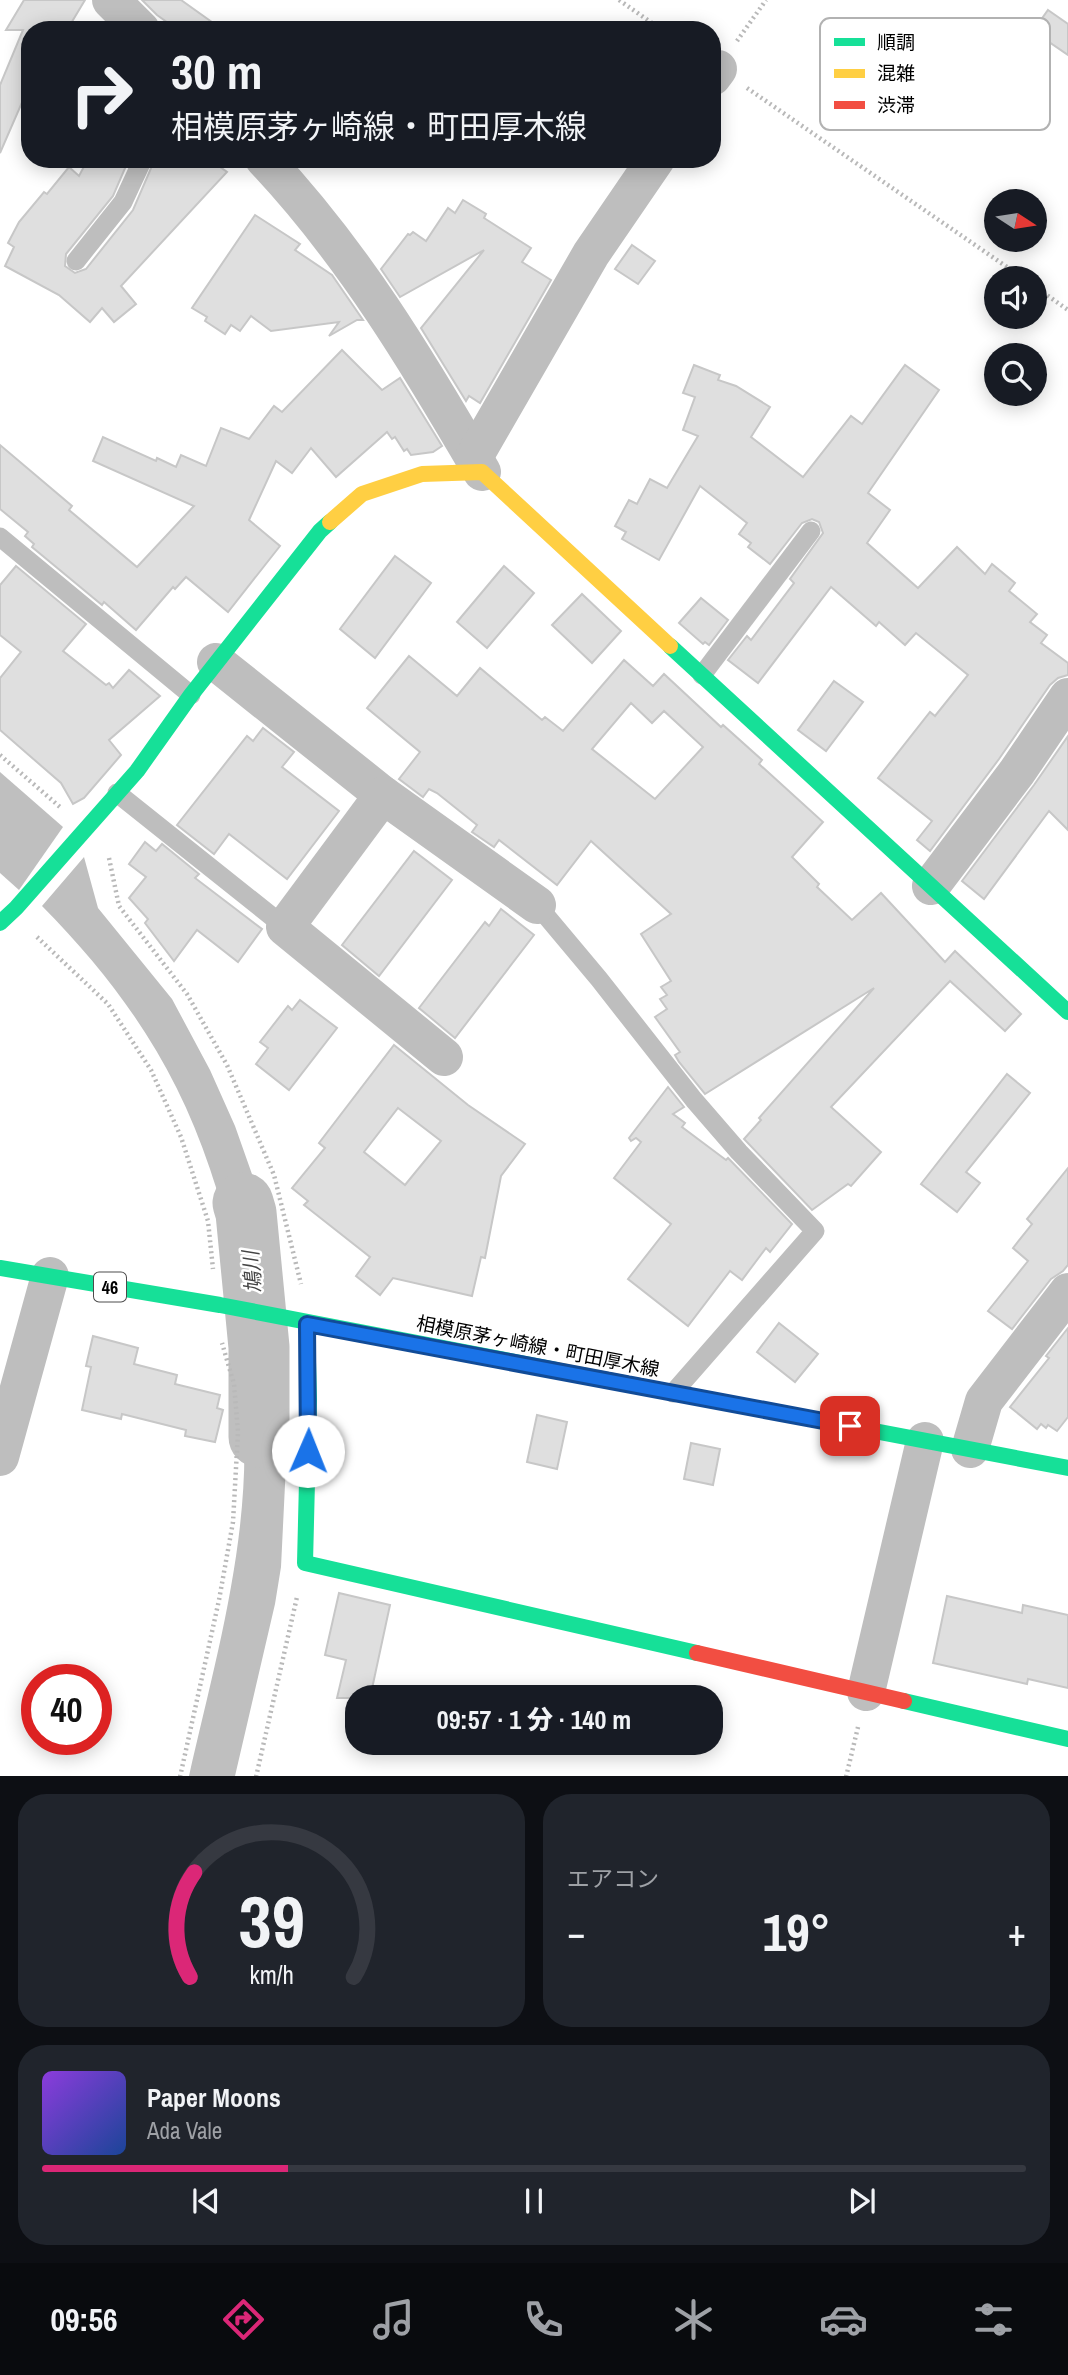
<!DOCTYPE html>
<html lang="ja">
<meta charset="utf-8">
<style>
body{margin:0;font-family:"Archivo Narrow","Noto Sans JP",sans-serif;background:#20242c;color:#f1f3f6;height:100vh;display:flex;flex-direction:column;font-size:26px;white-space:nowrap}
*{box-sizing:border-box;margin:0}
p{font-size:23px;color:#9ea1a6}
.icon{flex:none;width:38px;height:38px;fill:none;stroke:currentColor;stroke-width:2;stroke-linecap:round;stroke-linejoin:round}
.map{position:relative;height:1776px;overflow:hidden}
.drawer{display:flex;flex-direction:column;gap:18px;padding:18px;background:#0d0f14;flex:1}
.drawer>*{flex:none}
.guide{position:absolute;left:21px;top:21px;width:700px;height:147px;border-radius:28px;box-shadow:0 4px 18px #0003;background:#171b24;color:#f1f3f6;overflow:hidden}
.needle{width:46px;rotate:102deg}
.controls{position:absolute;left:984px;top:189px;display:grid;gap:14px}
.controls a{display:grid;place-items:center;width:63px;height:63px;border-radius:50%;background:#171b24;box-shadow:0 4px 18px #0003;font-size:35px}
.speed{position:absolute;left:21px;top:1664px;display:flex;gap:14px;font-size:35px;font-weight:700;text-align:center}
.speed>*{display:grid;place-content:center;width:91px;height:91px;border-radius:50%;background:#171b24;box-shadow:0 4px 18px #0003;line-height:1}
.speed .limit{border:10px solid #d22;background:#fff;color:#111}
.pin{position:absolute;display:grid;place-items:center;width:60px;height:60px;color:#fff;margin:-30px;border-radius:14px;box-shadow:0 4px 10px #0006}
.me{position:absolute;width:77px;margin:-38px;rotate:1deg;stroke-linejoin:round;filter:drop-shadow(0 0 5px #0008)}
.turn{display:flex;align-items:center;gap:24px;height:147px;padding:0 35px;font-size:32px}
.turn .icon{width:91px;height:91px;stroke-width:2.5}
.turn b{display:block;font-size:49px;line-height:60px}
.big{font-size:52px;font-weight:800;line-height:1.1}
.drawer .tile{flex:1;display:flex;flex-direction:column;justify-content:center;gap:10px;min-width:0;padding:0 24px;border-radius:28px;background:#20242c}
.drawer .dial{align-items:center;gap:0}
.dial svg{height:182px;overflow:visible;fill:none;stroke:#363941;stroke-width:7;stroke-linecap:round;text-anchor:middle}
.dial text{fill:#f1f3f6;stroke:none}
.song{display:flex;align-items:center;gap:21px}
.cover{width:84px;height:84px;border-radius:10px;background:linear-gradient(135deg,hsl(270 70% 55%),hsl(220 70% 35%))}
.played{height:7px;border-radius:4px;background:linear-gradient(90deg,#db2777 25%,#363941 25%)}
.keys{display:flex;justify-content:space-around;direction:ltr}
.heat{display:flex;justify-content:space-between;align-items:center;font-size:38px;direction:ltr}
.drawer .tiles{flex:1;display:grid;gap:18px;grid-template-columns:1fr 1fr}
.tile:last-child{grid-column:span 2}
.trip{position:absolute;left:345px;top:1685px;width:378px;height:70px;border-radius:28px;background:#171b24;box-shadow:0 4px 18px #0003;font-weight:800;line-height:70px;text-align:center}
.dock{display:flex;height:112px;justify-content:space-around;align-items:center;background:#090b0e;color:#9ea1a6}
.dock .icon{width:49px;height:49px}
.dock .selected{color:#db2777}
.dock b{font-size:32px;color:#f1f3f6}
.map>svg:first-child{display:block}
.water{fill:#bfbfbf}
.pier{fill:#fff}
.lines{fill:none;stroke-linecap:round;stroke-linejoin:round}
.river{stroke:#bfbfbf;stroke-width:61}
.building{fill:#dfdfdf;stroke:#c7c7c7;stroke-width:2;fill-rule:evenodd}
.path{stroke:#b9b9b9;stroke-width:4.5;stroke-dasharray:2 3.5;stroke-linecap:butt}
.lane{stroke:#bebebe;stroke-width:19}
.street{stroke:#bebebe;stroke-width:38}
.fast{stroke:#16e098;stroke-width:16}
.slow{stroke:#ffcf43;stroke-width:16}
.jam{stroke:#f24e42;stroke-width:16}
.route-casing{stroke:#114b97;stroke-width:18}
.route{stroke:#1a73e8;stroke-width:12}
.labels{text-anchor:middle;dominant-baseline:central;stroke-width:5;stroke-linejoin:round;paint-order:stroke}
.shield{fill:#fff;stroke:#4c4c4c;stroke-width:2}
.shield-label{font-size:18px;font-weight:bold;fill:#000}
.street-label{font-size:19px;fill:#000;stroke:#fff}
.water-label{font-size:21px;font-style:italic;fill:#444;stroke:#fff}
.key{fill:#fff;stroke:#b2b2b2;stroke-width:2}
.key-label{font-size:19px;fill:#000}
</style>
<div class="map">
<svg width="1068" height="1777" viewBox="0 0 1068 1777">
<rect width="100%" height="100%" fill="#fff"/>
<!-- water -->
<g class="water">
<path d="M0 772 63 827 19 890 0 873Z"/>
<path d="M84 857 98 908 172 999 210 1070 235 1126 253 1177 277 1290 231 1283C231 1271 233 1258 231 1246 228 1220 218 1194 210 1169 175 1064 119 984 42 906Z"/>
<path d="M233 1347 283 1357 288 1423 281 1567 275 1604 235 1776H189C220 1639 266 1488 233 1347Z"/>
</g>
<!-- pier -->
<path class="pier" d="M233 1344 284 1353 287 1357 233 1347Z"/>
<g class="lines">
<!-- river -->
<path class="river" d="M243 1203 246 1213 259 1347V1437"/>
</g>
<!-- building -->
<g class="building">
<path d="M24 0H85L67 30H30V84L0 153V85L23 30H6Z"/>
<path d="M142 0H181L223 30H178L157 15Z"/>
<path d="M1048 10 1068 24V55L1033 31Z"/>
<path d="M88 159H129L113 196 66 254 65 266 75 273 86 269 133 210 155 159H209L227 172 121 286 136 304 114 322 102 308 90 322 59 295 5 266 14 247 8 243 19 222 44 192 47 194 69 167 79 176Z"/>
<path d="M463 200 486 214 484 218 531 248 522 262 551 280 480 403 469 396 466 401 421 328 484 250 400 297 381 269 408 234 410 235 413 232 426 241 448 208 455 213Z"/>
<path d="M255 215 300 244 295 250 332 275 363 320H357L329 336 339 322 271 331 251 316 240 331 231 325 225 334 205 321 207 317 192 308Z"/>
<path d="M632 245 655 261 638 284 615 269Z"/>
<path d="M342 350 382 390 400 378 442 446 433 452 411 455 407 449 404 451 395 437 392 439 387 432 336 477 311 448 292 473 276 461 249 520 280 546 228 612 186 577 175 589 173 587 136 630 104 602 102 605 32 547 34 544 25 536 28 532 0 509V445L72 506 69 510 137 567 194 506 93 461 103 437 156 461 157 458 176 467 181 455 206 466 221 428 249 439 274 406 282 412Z"/>
<path d="M694 365 720 375 718 380 736 386 770 407 751 437 803 477 851 416 862 424 905 365 939 390 868 493 890 510 867 543 918 588 957 547 985 574 992 564 1015 583 1009 591 1037 614 1030 622 1047 635 1041 643 1068 663V675L1058 678 1050 685 999 759 930 851 917 840 932 821 878 778 930 712 935 716 968 675 916 633 905 645 879 622 876 626 831 587 758 683 728 660 747 636 751 640 794 583 790 579 823 533 819 522 812 519 802 523 770 564 748 547 751 543 739 534 747 523 700 486 659 560 622 539 626 532 615 526 629 500 637 504 650 479 667 488 698 436 683 430 695 397 683 393Z"/>
<path d="M395 556 431 583 375 658 340 629Z"/>
<path d="M16 566 86 624 63 651 106 685 109 683 113 688 129 670 160 696 109 740 121 755 84 798 73 804 61 783 0 730V678L21 652 0 635V585Z"/>
<path d="M504 566 534 593 487 648 457 622Z"/>
<path d="M582 594 621 631 592 663 552 625Z"/>
<path d="M701 598 728 620 709 645 705 642 703 644 679 623Z"/>
<path d="M409 656 457 696 480 668 542 720 545 717 563 731 624 660 653 686 664 674 721 727 723 725 762 760 759 764 823 822 792 857 819 884 817 887 852 920 881 893 945 962 955 951 1021 1014 1005 1031 950 981 831 1107 881 1152 851 1186 848 1184 812 1210 744 1139 761 1120 759 1118 874 988 705 1094 679 1062 675 1055 680 1052 655 1017 667 1009 660 999 667 995 661 987 671 981 641 934 671 914 591 841 557 885 499 840 494 847 472 832 477 825 437 793 429 789 423 797 399 779 420 752 367 708ZM631 703 652 723 664 711 703 747 655 799 592 749Z"/>
<path d="M834 681 863 702 826 751 798 730Z"/>
<path d="M263 728 294 752 282 767 339 811 287 879 229 834 214 854 177 825 247 736 253 741Z"/>
<path d="M1068 736V830L1049 811 984 899 962 881 1034 785Z"/>
<path d="M145 842 156 851 162 844 199 874 195 878 262 929 238 962 197 930 174 961 145 923 148 919 129 898 146 877 129 864Z"/>
<path d="M414 851 452 880 379 976 342 945Z"/>
<path d="M501 909 534 935 455 1038 419 1008 485 922 489 926Z"/>
<path d="M300 1000 337 1028 289 1090 256 1064 268 1048 260 1042 288 1006 292 1010Z"/>
<path d="M394 1045 468 1105 525 1144 501 1176 485 1258 481 1257 472 1296 393 1278 380 1295 356 1276 370 1257 304 1205 308 1201 292 1188 325 1148 319 1143ZM398 1108 441 1141 405 1185 364 1152Z"/>
<path d="M1007 1074 1030 1093 966 1172 980 1183 957 1212 921 1184Z"/>
<path d="M668 1087 684 1107 673 1114 685 1123 682 1127 726 1160 728 1158 792 1224 770 1252 766 1248 742 1280 730 1271 688 1326 628 1279 671 1224 614 1178 641 1142 636 1138 631 1141 629 1138Z"/>
<path d="M1068 1168V1265L1063 1271 1051 1279 1012 1329 988 1311 1028 1261 1013 1248 1032 1224 1027 1219Z"/>
<path d="M779 1323 818 1354 795 1382 757 1352Z"/>
<path d="M1068 1328V1417L1057 1431 1048 1425 1046 1428 1041 1424 1037 1429 1010 1407 1049 1358 1046 1356Z"/>
<path d="M93 1336 138 1348 134 1364 177 1375 175 1384 220 1395 217 1408 223 1410 215 1442 185 1436 186 1430 122 1414 121 1419 82 1410 91 1367 86 1366Z"/>
<path d="M537 1415 567 1422 557 1469 527 1462Z"/>
<path d="M691 1443 720 1449 713 1485 684 1479Z"/>
<path d="M339 1593 390 1605 370 1698H337L346 1660 325 1655Z"/>
<path d="M947 1596 1022 1613 1023 1605 1068 1615V1688L1028 1679 1027 1684 933 1663Z"/>
</g>
<g class="lines">
<!-- path -->
<g class="path">
<path d="M619 0 662 30"/>
<path d="M737 41 766 0"/>
<path d="M747 88 1023 278"/>
<path d="M1034 286 1068 310"/>
<path d="M0 755 60 807"/>
<path d="M109 858 119 906 187 994 227 1065 274 1175 301 1284"/>
<path d="M37 937 108 1004 151 1070 181 1137 208 1221 213 1269"/>
<path d="M180 1777 219 1600 233 1522 238 1432 234 1384 222 1343"/>
<path d="M256 1777 297 1597"/>
<path d="M846 1777 858 1727"/>
</g>
<!-- lane -->
<g class="lane">
<path d="M76 261 123 202 143 159"/>
<path d="M0 537 191 695"/>
<path d="M702 675 811 531"/>
<path d="M117 793 285 927"/>
<path d="M537 905 599 979 694 1100 739 1152 815 1231 673 1393"/>
</g>
<!-- street -->
<g class="street">
<path d="M111 0 141 30"/>
<path d="M712 77 718 69"/>
<path d="M264 159C352 252 418 362 482 472"/>
<path d="M474 457 591 254 656 159"/>
<path d="M216 662 383 795 537 905"/>
<path d="M383 795 285 927 444 1057"/>
<path d="M931 886 1017 772 1068 697"/>
<path d="M970 1449 984 1401 1068 1292"/>
<path d="M0 1457 50 1276"/>
<path d="M866 1692 925 1441"/>
</g>
<!-- fast -->
<g class="fast">
<path d="M670 646 1068 1012"/>
<path d="M0 923 16 908 137 771 191 695 320 531 330 522"/>
<path d="M0 1268 220 1305 557 1370"/>
<path d="M307 1324 309 1400 305 1563 697 1653"/>
<path d="M764 1410 1068 1468"/>
<path d="M904 1701 1068 1739"/>
</g>
<!-- slow -->
<g class="slow">
<path d="M330 522 362 494 422 474 482 472 670 646"/>
<path d="M557 1370 764 1410"/>
</g>
<!-- jam -->
<path class="jam" d="M697 1653 904 1701"/>
</g>
<g class="lines">
<!-- route casing -->
<g class="route-casing">
<path id="route" d="M308 1451 307 1324 850 1426"/>
</g>
<!-- route -->
<use href="#route" class="route"/>
</g>
<g class="labels">
<!-- shield labels -->
<rect class="shield" x="94" y="1272.5" width="32" height="29" rx="5"/>
<g class="shield-label">
<text x="110" y="1287">46</text>
</g>
<!-- street labels -->
<g class="street-label">
<text transform="translate(538 1346) rotate(11)">相模原茅ヶ崎線・町田厚木線</text>
</g>
<!-- water labels -->
<g class="water-label">
<text transform="translate(252 1272) rotate(-95)">鳩川</text>
</g>
</g>
<!-- legend -->
<rect x="820" y="18" width="230" height="112" rx="10" class="key"/>
<rect x="834" y="38" width="31" height="8" fill="#16e098"/>
<rect x="834" y="69" width="31" height="9" fill="#ffcf43"/>
<rect x="834" y="101" width="31" height="8" fill="#f24e42"/>
<g class="key-label">
<text x="877" y="49">順調</text>
<text x="877" y="80">混雑</text>
<text x="877" y="112">渋滞</text>
</g>
</svg>
<div class="controls">
<a><svg class="needle" viewBox="-14 -14 28 28"><path d="M0-13l5 13h-10z" fill="#e53935"/><path d="M0 13l5-13h-10z" fill="#9ea1a6"/></svg></a>
<a><svg class="icon" aria-label="sound" viewBox="0 0 24 24"><path d="M4 9h4l5-4v14l-5-4H4zM17 9q2 3 0 6"/></svg></a>
<a><svg class="icon" aria-label="search" viewBox="0 0 24 24"><circle cx="10" cy="10" r="6"/><path d="M15 15l6 6"/></svg></a>
</div>
<div class="speed"><div class="limit">40</div></div>
<div class="pin" style="left:850px;top:1426px;background:#d93025"><svg class="icon" aria-label="arrive" viewBox="0 0 24 24"><path d="M6 21V4h12l-3 4 3 4H6"/></svg></div>
<svg class="me" style="left:308px;top:1451px" viewBox="-20 -20 40 40"><circle r="19" fill="#fff"/><path d="M0-13L10 11 0 6-10 11z" fill="#1a73e8"/></svg>
<div class="trip">09:57 · 1 分 · 140 m</div>
<div class="guide">
<div class="turn"><svg class="icon" aria-label="right" viewBox="0 0 24 24"><path d="M7 20v-9h11M14 6l5 5-5 5"/></svg><div><b>30 m</b>相模原茅ヶ崎線・町田厚木線</div></div>
</div>
</div>
<section class="drawer">
<div class="tiles">
<div class="tile dial"><svg viewBox="0 0 100 80">
<path d="M14 69A42 42 0 1 1 86 69"/>
<path d="M14 69A42 42 0 0 1 16 23" stroke="#db2777"/>
<text x="50" y="56" font-size="32" font-weight="700">39</text>
<text x="50" y="72" font-size="11">km/h</text>
</svg></div>
<div class="tile"><p>エアコン</p>
<div class="heat"><a>−</a><b class="big">19°</b><a>+</a></div>
</div>
<div class="tile">
<div class="song"><i class="cover"></i><div><b>Paper Moons</b><p>Ada Vale</p></div></div>
<div class="played"></div>
<div class="keys"><svg class="icon" aria-label="previous" viewBox="0 0 24 24"><path d="M18 5L8 12l10 7zM5 5v14"/></svg><svg class="icon" aria-label="pause" viewBox="0 0 24 24"><path d="M8 5v14M16 5v14"/></svg><svg class="icon" aria-label="next" viewBox="0 0 24 24"><path d="M6 5l10 7-10 7zM19 5v14"/></svg></div>
</div>
</div>
</section>
<nav class="dock">
<b>09:56</b>
<svg class="icon selected" aria-label="directions" viewBox="0 0 24 24"><path d="M12 3l9 9-9 9-9-9zM9 14v-3h6M13 9l2 2-2 2"/></svg>
<svg class="icon" aria-label="music" viewBox="0 0 24 24"><path d="M9 18V5l10-2v13"/><circle cx="6" cy="18" r="3"/><circle cx="16" cy="16" r="3"/></svg>
<svg class="icon" aria-label="phone" viewBox="0 0 24 24"><path d="M5 4h4l2 5-3 2q2 4 5 5l2-3 5 2v4C11 20 4 13 5 4z"/></svg>
<svg class="icon" aria-label="climate" viewBox="0 0 24 24"><path d="M12 3v18M4 7l16 10M4 17L20 7"/></svg>
<svg class="icon" aria-label="car" viewBox="0 0 24 24"><path d="M5 17H2v-5l4-1 3-4h7l3 4 3 1v5h-3M9 17h6M6 11h13"/><circle cx="7" cy="17" r="2"/><circle cx="17" cy="17" r="2"/></svg>
<svg class="icon" aria-label="filters" viewBox="0 0 24 24"><path d="M4 7h16M4 17h16"/><circle cx="9" cy="7" r="2"/><circle cx="15" cy="17" r="2"/></svg>
</nav>
